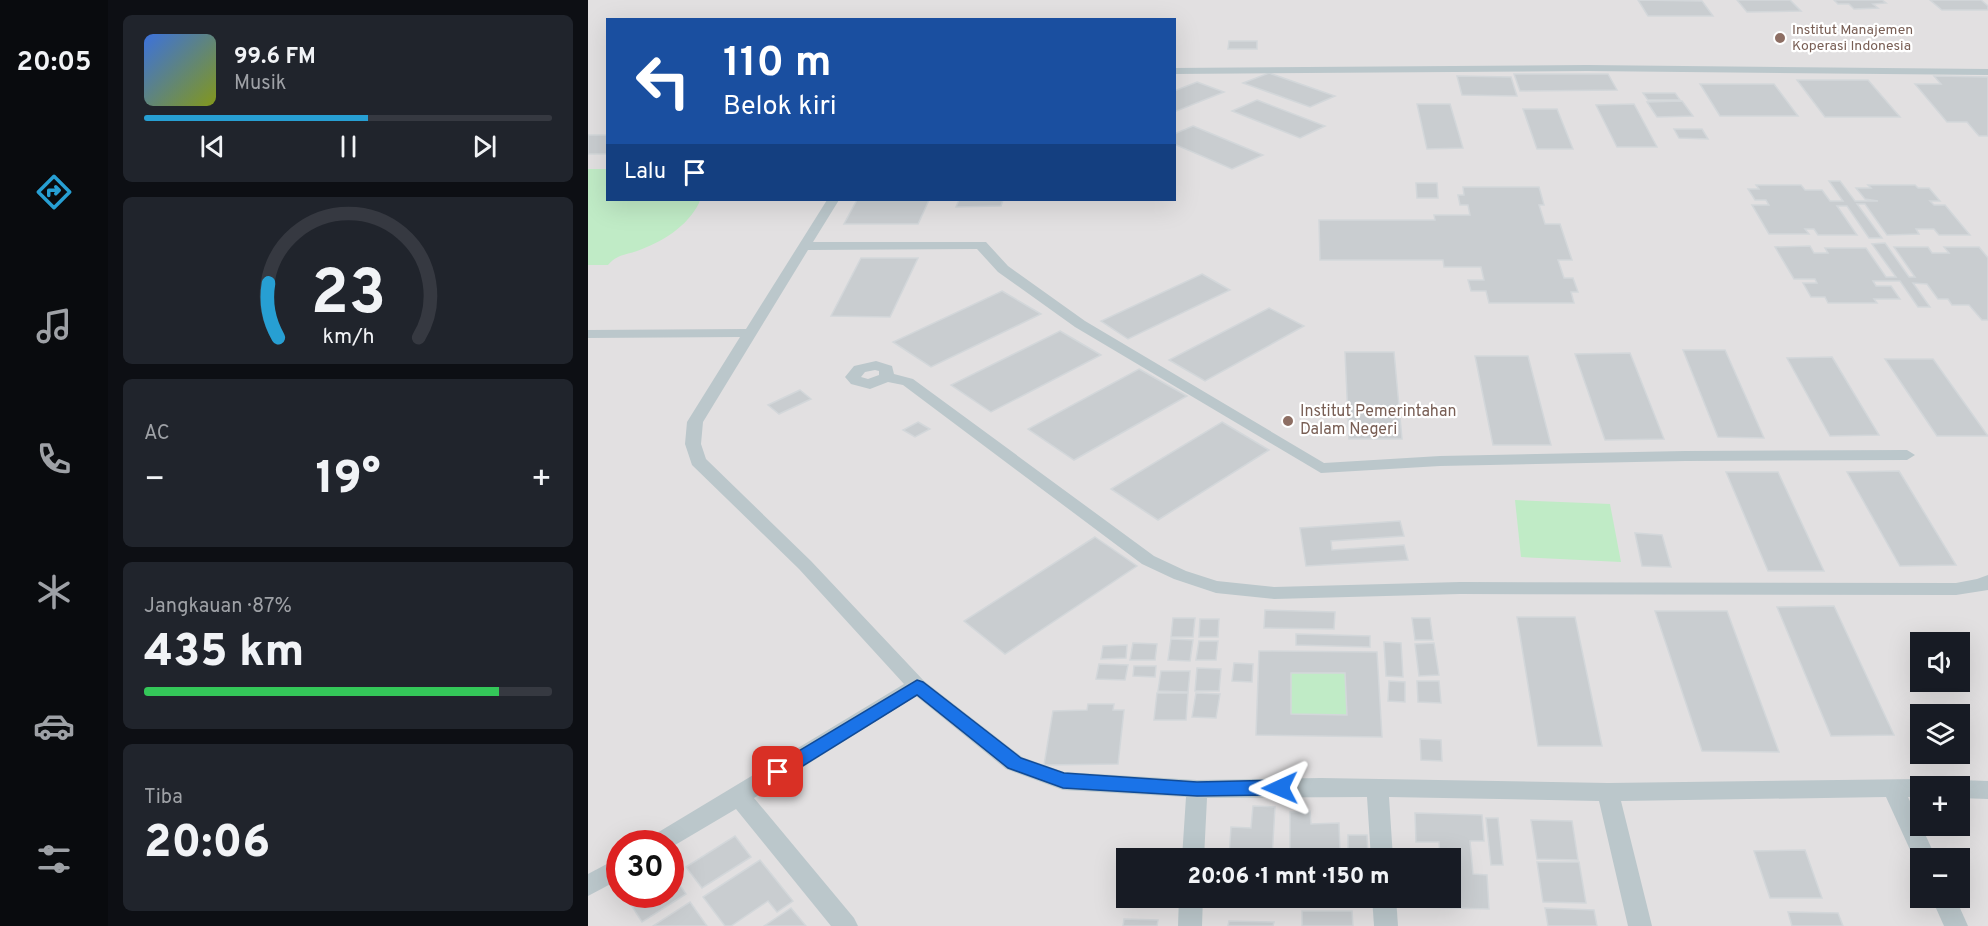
<!DOCTYPE html>
<html lang="id">
<meta charset="utf-8">
<style>
body{margin:0;font-family:Overpass,sans-serif;background:#20242c;color:#f1f3f6;height:100vh;display:flex;flex-direction:column;font-size:22px;white-space:nowrap}
*{box-sizing:border-box;margin:0}
p{font-size:20px;color:#9ea1a6}
.icon{flex:none;width:33px;height:33px;fill:none;stroke:currentColor;stroke-width:2;stroke-linecap:round;stroke-linejoin:round}
.map{position:relative;flex:1;overflow:hidden}
.side{display:flex;flex-direction:column;gap:15px;padding:15px;background:#0d0f14;width:480px}
.side>*{flex:none}
.banner{position:absolute;left:18px;top:18px;width:570px;height:183px;border-radius:0px;box-shadow:0 6px 24px #0002;background:#1a4fa0;color:#fff;overflow:hidden}
.buttons{position:absolute;left:1322px;top:632px;display:grid;gap:12px}
.buttons a{display:grid;place-items:center;width:60px;height:60px;border-radius:0px;background:#171b24;box-shadow:0 6px 24px #0002;font-size:30px}
.speed{position:absolute;left:18px;top:830px;display:flex;gap:12px;font-size:30px;font-weight:700;text-align:center}
.speed>*{display:grid;place-content:center;width:78px;height:78px;border-radius:50%;background:#171b24;box-shadow:0 6px 24px #0002;line-height:1}
.speed .limit{border:9px solid #d22;background:#fff;color:#111}
.pin{position:absolute;display:grid;place-items:center;width:51px;height:51px;color:#fff;margin:-26px;border-radius:12px;box-shadow:0 3px 9px #0006}
.me{position:absolute;width:66px;margin:-33px;rotate:269deg;stroke-linejoin:round;filter:drop-shadow(0 0 4px #0008)}
.turn{display:flex;align-items:center;gap:21px;height:126px;padding:0 18px;font-size:27px}
.turn .icon{width:78px;height:78px;stroke-width:2.5}
.turn b{display:block;font-size:42px;line-height:51px}
.then{display:flex;align-items:center;height:57px;padding:0 18px;background:#0003;gap:12px;font-size:22px}
.big{font-size:45px;font-weight:800;line-height:1.1}
.side .widget{flex:1;display:flex;flex-direction:column;justify-content:center;gap:9px;min-width:0;padding:0 21px;border-radius:9px;background:#20242c}
.side .dial{align-items:center;gap:0}
.dial svg{height:156px;overflow:visible;fill:none;stroke:#363941;stroke-width:7;stroke-linecap:round;text-anchor:middle}
.dial text{fill:#f1f3f6;stroke:none}
.song{display:flex;align-items:center;gap:18px}
.cover{width:72px;height:72px;border-radius:9px;background:linear-gradient(135deg,hsl(220 70% 55%),hsl(70 70% 35%))}
.played{height:6px;border-radius:3px;background:linear-gradient(90deg,#279fd3 55%,#363941 55%)}
.keys{display:flex;justify-content:space-around;direction:ltr}
.heat{display:flex;justify-content:space-between;align-items:center;font-size:33px;direction:ltr}
.charge{height:9px;border-radius:4px;background:linear-gradient(90deg,#34c759 87%,#363941 0)}
.trip{position:absolute;left:528px;top:848px;width:345px;height:60px;border-radius:0px;background:#171b24;box-shadow:0 6px 24px #0002;font-weight:800;line-height:60px;text-align:center}
main{display:flex;flex:1;min-height:0}
.tabs{display:flex;flex-direction:column;width:108px;justify-content:space-around;align-items:center;background:#090b0e;color:#9ea1a6}
.tabs .icon{width:42px;height:42px}
.tabs .current{color:#279fd3}
.tabs b{font-size:27px;color:#f1f3f6}
.map>svg:first-child{display:block}
.education{fill:#e2e0e1;fill-rule:evenodd}
.green{fill:#c0ebc6}
.building{fill:#c9cdd0;stroke:#d3d7da;stroke-width:1.5;fill-rule:evenodd}
.lines{fill:none;stroke-linecap:round;stroke-linejoin:round}
.street{fill:#bbc7cb;fill-rule:evenodd}
.route{fill:#1a73e8;stroke:#114b97;stroke-width:1.5}
.education-dot{fill:#8d6e63;stroke:#fff;stroke-width:2}
.labels{text-anchor:middle;dominant-baseline:central;stroke-width:4.5;stroke-linejoin:round;paint-order:stroke}
.far-education-label{font-size:14px;fill:#785e54;stroke:#fff;text-anchor:start}
.education-label{font-size:16px;fill:#785e54;stroke:#fff;text-anchor:start}
</style>
<main>
<nav class="tabs">
<b>20:05</b>
<svg class="icon current" aria-label="directions" viewBox="0 0 24 24"><path d="M12 3l9 9-9 9-9-9zM9 14v-3h6M13 9l2 2-2 2"/></svg>
<svg class="icon" aria-label="music" viewBox="0 0 24 24"><path d="M9 18V5l10-2v13"/><circle cx="6" cy="18" r="3"/><circle cx="16" cy="16" r="3"/></svg>
<svg class="icon" aria-label="phone" viewBox="0 0 24 24"><path d="M5 4h4l2 5-3 2q2 4 5 5l2-3 5 2v4C11 20 4 13 5 4z"/></svg>
<svg class="icon" aria-label="climate" viewBox="0 0 24 24"><path d="M12 3v18M4 7l16 10M4 17L20 7"/></svg>
<svg class="icon" aria-label="car" viewBox="0 0 24 24"><path d="M5 17H2v-5l4-1 3-4h7l3 4 3 1v5h-3M9 17h6M6 11h13"/><circle cx="7" cy="17" r="2"/><circle cx="17" cy="17" r="2"/></svg>
<svg class="icon" aria-label="filters" viewBox="0 0 24 24"><path d="M4 7h16M4 17h16"/><circle cx="9" cy="7" r="2"/><circle cx="15" cy="17" r="2"/></svg>
</nav>
<section class="side">
<div class="widget">
<div class="song"><i class="cover"></i><div><b>99.6 FM</b><p>Musik</p></div></div>
<div class="played"></div>
<div class="keys"><svg class="icon" aria-label="previous" viewBox="0 0 24 24"><path d="M18 5L8 12l10 7zM5 5v14"/></svg><svg class="icon" aria-label="pause" viewBox="0 0 24 24"><path d="M8 5v14M16 5v14"/></svg><svg class="icon" aria-label="next" viewBox="0 0 24 24"><path d="M6 5l10 7-10 7zM19 5v14"/></svg></div>
</div>
<div class="widget dial"><svg viewBox="0 0 100 80">
<path d="M14 69A42 42 0 1 1 86 69"/>
<path d="M14 69A42 42 0 0 1 9 41" stroke="#279fd3"/>
<text x="50" y="56" font-size="32" font-weight="700">23</text>
<text x="50" y="72" font-size="11">km/h</text>
</svg></div>
<div class="widget"><p>AC</p>
<div class="heat"><a>−</a><b class="big">19°</b><a>+</a></div>
</div>
<div class="widget"><p>Jangkauan · 87%</p><b class="big">435 km</b><div class="charge"></div></div>
<div class="widget"><p>Tiba</p><b class="big">20:06</b></div>
</section>
<div class="map">
<svg width="1400" height="926" viewBox="0 0 1400 926">
<rect width="100%" height="100%" fill="#f1efef"/>
<!-- education -->
<path class="education" d="M0 0H1400V926H0ZM20 20H586V200H20ZM1332 642H1371V681H1332ZM1332 714H1371V753H1332ZM1332 786H1371V825H1332ZM32 843H82V894H32ZM538 858H862V897H538ZM1332 858H1371V897H1332Z"/>
<!-- green -->
<g class="green">
<path d="M0 169H19L20 200H112L111 203C99 227 74 242 49 251 37 255 28 255 20 265H0Z"/>
<path d="M927 500 1022 504 1033 562 933 557Z"/>
<path d="M703 673H757L759 715 703 714Z"/>
</g>
<!-- building -->
<g class="building">
<path d="M1050 0 1114 1 1125 16H1060Z"/>
<path d="M1149 0H1202L1213 11 1159 12Z"/>
<path d="M1246 0H1294L1298 3 1285 4 1290 8 1266 9 1261 4H1250Z"/>
<path d="M1342 0H1393L1400 6V10H1354Z"/>
<path d="M641 41H669V49H640Z"/>
<path d="M681 73 747 96 722 107 655 83Z"/>
<path d="M926 74H1020L1029 90 932 91Z"/>
<path d="M869 76 923 77 929 96 874 95Z"/>
<path d="M1346 76 1400 77V136H1391L1379 122H1359L1327 84H1353Z"/>
<path d="M1209 80H1280L1312 117H1237Z"/>
<path d="M609 82 636 92 586 112V91Z"/>
<path d="M1112 84H1186L1210 116H1132Z"/>
<path d="M1055 93H1087L1092 100H1060Z"/>
<path d="M669 100 737 126 712 138 644 111Z"/>
<path d="M1094 101 1105 116 1069 117 1059 102Z"/>
<path d="M829 104H862L875 148 839 149Z"/>
<path d="M1046 104 1069 147H1029L1008 105Z"/>
<path d="M935 109H969L985 149H949Z"/>
<path d="M605 126 675 155 644 169 586 144V134Z"/>
<path d="M1086 129H1114L1120 139 1091 138Z"/>
<rect x="0" y="135" width="20" height="19"/>
<path d="M1241 181H1252L1267 201H1290L1277 199 1268 188H1283L1280 185H1327L1330 188H1341L1352 201H1342L1346 205H1357L1382 235H1351L1346 229H1328L1331 234 1299 235 1277 204H1269L1294 238H1281L1259 206H1249L1269 235H1230L1226 229H1217L1221 234H1181L1164 205H1181L1178 200H1167L1160 189H1171L1168 185H1213L1217 190H1234L1242 201H1255Z"/>
<path d="M828 183H849L850 198H829Z"/>
<path d="M875 187H951L956 205H951L957 224H972L984 260H970L976 278H985L990 292H983L986 303H901L898 291H883L880 280H896L893 267H856L855 260H732L731 220H847L846 215H882L880 205H872L870 195H876Z"/>
<path d="M269 200H341L330 224H256Z"/>
<path d="M371 200H415L413 206 368 207Z"/>
<path d="M1297 243 1321 277H1327L1306 247H1340L1344 253H1361L1356 247H1391L1400 258V320H1394L1381 305H1364L1360 299H1350L1339 284 1325 283 1342 307H1330L1312 281H1285L1288 286H1303L1312 299H1286L1289 303H1240L1237 297H1223L1215 283H1229L1227 279H1206L1187 247 1222 246 1226 253H1240L1237 248H1278L1298 277H1308L1284 244Z"/>
<path d="M273 258H330L302 317 243 316Z"/>
<path d="M614 274 642 290 540 339 513 321Z"/>
<path d="M414 291 453 314 343 367 305 342Z"/>
<path d="M681 308 716 326 617 381 581 360Z"/>
<path d="M472 331 513 355 403 412 363 385Z"/>
<path d="M1095 350H1137L1176 438 1130 437Z"/>
<path d="M757 352H806L814 439H761Z"/>
<path d="M1042 353 1076 439 1017 440 987 354Z"/>
<path d="M887 356H940L963 445H905Z"/>
<path d="M1244 357 1291 435 1242 436 1199 358Z"/>
<path d="M1297 359H1345L1400 436H1349Z"/>
<path d="M551 369 599 396 486 460 440 429Z"/>
<path d="M212 390 223 399 191 414 180 405Z"/>
<path d="M330 422 342 429 327 437 315 430Z"/>
<path d="M634 422 681 450 570 520 523 489Z"/>
<path d="M1311 471 1368 565 1312 566 1259 472Z"/>
<path d="M1138 472H1190L1236 571H1180Z"/>
<path d="M812 521 816 536 743 541 744 550 816 545 820 560 718 566 712 528Z"/>
<path d="M1047 533 1074 535 1083 567 1054 566Z"/>
<path d="M507 537 549 566 417 654 376 621Z"/>
<path d="M1246 606 1306 735 1243 736 1189 607Z"/>
<path d="M677 610 747 612 746 629 676 628Z"/>
<path d="M1067 611H1139L1191 752 1114 751Z"/>
<path d="M929 617H987L1014 746H950Z"/>
<path d="M585 618H607L605 637H583Z"/>
<path d="M824 618H842L845 640H827Z"/>
<path d="M612 619H631L630 637H611Z"/>
<path d="M708 634 782 636V647L708 645Z"/>
<path d="M583 639 605 640 602 661 580 660Z"/>
<path d="M611 641H630L628 660H608Z"/>
<path d="M796 642 813 643 815 677 798 676Z"/>
<path d="M545 643 569 644 567 660H542Z"/>
<path d="M846 643 851 675 831 676 827 644Z"/>
<path d="M539 645 538 658 513 659 515 646Z"/>
<path d="M671 651 789 652 794 737 668 735ZM703 673H757L759 715 703 714Z"/>
<path d="M646 663 665 664 664 682 644 681Z"/>
<path d="M511 664 540 665 537 680 508 679Z"/>
<path d="M546 666H568L567 677 545 676Z"/>
<path d="M609 668 633 669 631 691H607Z"/>
<path d="M573 671H602L600 692 570 691Z"/>
<path d="M801 681 817 682V702L800 701Z"/>
<path d="M829 681H851L853 703 830 702Z"/>
<path d="M569 693H600L598 720H566Z"/>
<path d="M608 693 632 694 628 718 604 717Z"/>
<path d="M500 704H526L525 710H536L530 764 456 765 465 711 499 710Z"/>
<path d="M832 739 853 740 854 761 833 760Z"/>
<path d="M665 806 687 807 684 858H641L643 827 663 828Z"/>
<path d="M722 811 723 824 751 823 752 853H702V812Z"/>
<path d="M827 813 894 815 896 841H882L885 874 899 875 901 909 829 907V897H862V858H852L851 842H828Z"/>
<path d="M898 818H910L915 865H903Z"/>
<path d="M943 820 984 821 990 860 949 859Z"/>
<path d="M760 835H779L780 858H760Z"/>
<path d="M147 836 163 857 114 888 98 867Z"/>
<path d="M1217 850 1234 898H1182L1166 851Z"/>
<path d="M172 860 205 901 189 912 180 901 143 926H137L115 897Z"/>
<path d="M949 862H991L998 903 955 902Z"/>
<path d="M82 871 98 894 54 922 36 894H82Z"/>
<path d="M640 897H683V905H639Z"/>
<rect x="707" y="897" width="50" height="7"/>
<path d="M102 902 119 926H65Z"/>
<path d="M203 908 218 926H176Z"/>
<path d="M957 908 1006 910 1009 926H960Z"/>
<path d="M714 911H764L765 926H714Z"/>
<path d="M1200 912 1250 913 1255 926H1204Z"/>
<path d="M536 919 570 920 569 926H535Z"/>
<path d="M641 921 686 922 685 926H640Z"/>
</g>
<g class="lines">
<!-- street -->
<g class="street">
<path d="M999 65 1400 69V75L999 71 586 74V68Z"/>
<path d="M239 200H251L225 242H398L420 266 497 321 736 463 852 456 1097 451 1319 450 1327 455 1319 460 1097 461 852 466 733 473 487 327 410 272 389 249 220 250 115 422 113 444 118 459 223 561 336 681 434 757 476 772 609 780 733 778 1020 783 1332 779 1340 782 1342 786H1332V797H1320L1348 858H1332V866L1329 865 1298 797 1033 801 1064 926H1040L1011 801 801 797 805 858H783L779 797 619 798 616 858H594L598 797 475 790 418 769 328 696 166 798 266 918 270 926H243L148 809 82 848V843H61L64 836 316 684 211 569 104 465 97 444 99 422 152 337 0 338V330L158 329Z"/>
<path d="M288 361 304 366 306 374 325 379 566 556 598 571 629 581 686 587 872 582 1368 583 1389 579 1400 575V590L1368 595 872 594 686 599 628 593 586 579 554 564 315 385 300 382 282 389 263 384 257 377 266 366ZM287 370 291 371V375L280 379 273 377 277 372Z"/>
<path d="M1371 780 1400 781V799L1371 798V786H1362L1363 783Z"/>
<path d="M32 857V879L0 896V874Z"/>
<path d="M591 897H615L614 926H590Z"/>
<path d="M784 897H808L810 926H786Z"/>
<path d="M1343 897H1367L1380 926H1356Z"/>
</g>
</g>
<!-- route -->
<path class="route" d="M329 680 335 682 433 758 476 773 609 782 692 780 698 782 701 788 698 793 692 795 609 796 475 788 420 768 329 695 197 777 190 779 184 777 181 772 184 767Z"/>
<!-- markers -->
<g class="education-dot">
<circle cx="1192" cy="38" r="6"/>
<circle cx="700" cy="421" r="6"/>
</g>
<g class="labels">
<!-- far-education labels -->
<g class="far-education-label">
<text x="1204" y="30">Institut Manajemen<tspan x="1204" dy="16">Koperasi Indonesia</tspan></text>
</g>
<!-- education labels -->
<g class="education-label">
<text x="712" y="412">Institut Pemerintahan<tspan x="712" dy="18">Dalam Negeri</tspan></text>
</g>
</g>
</svg>
<div class="buttons">
<a><svg class="icon" aria-label="sound" viewBox="0 0 24 24"><path d="M4 9h4l5-4v14l-5-4H4zM17 9q2 3 0 6"/></svg></a>
<a><svg class="icon" aria-label="layers" viewBox="0 0 24 24"><path d="M12 4l9 5-9 5-9-5zM3 14l9 5 9-5"/></svg></a>
<a>+</a>
<a>−</a>
</div>
<div class="speed"><div class="limit">30</div></div>
<div class="pin" style="left:190px;top:772px;background:#d93025"><svg class="icon" aria-label="arrive" viewBox="0 0 24 24"><path d="M6 21V4h12l-3 4 3 4H6"/></svg></div>
<svg class="me" style="left:692px;top:788px" viewBox="-20 -20 40 40"><path d="M0-17L14 15 0 8-14 15z" fill="#1a73e8" stroke="#fff" stroke-width="4"/></svg>
<div class="trip">20:06 · 1 mnt · 150 m</div>
<div class="banner">
<div class="turn"><svg class="icon" aria-label="left" viewBox="0 0 24 24"><path d="M17 20v-9H6M10 6l-5 5 5 5"/></svg><div><b>110 m</b>Belok kiri</div></div>
<div class="then">Lalu<svg class="icon" aria-label="arrive" viewBox="0 0 24 24"><path d="M6 21V4h12l-3 4 3 4H6"/></svg></div>
</div>
</div>
</main>
